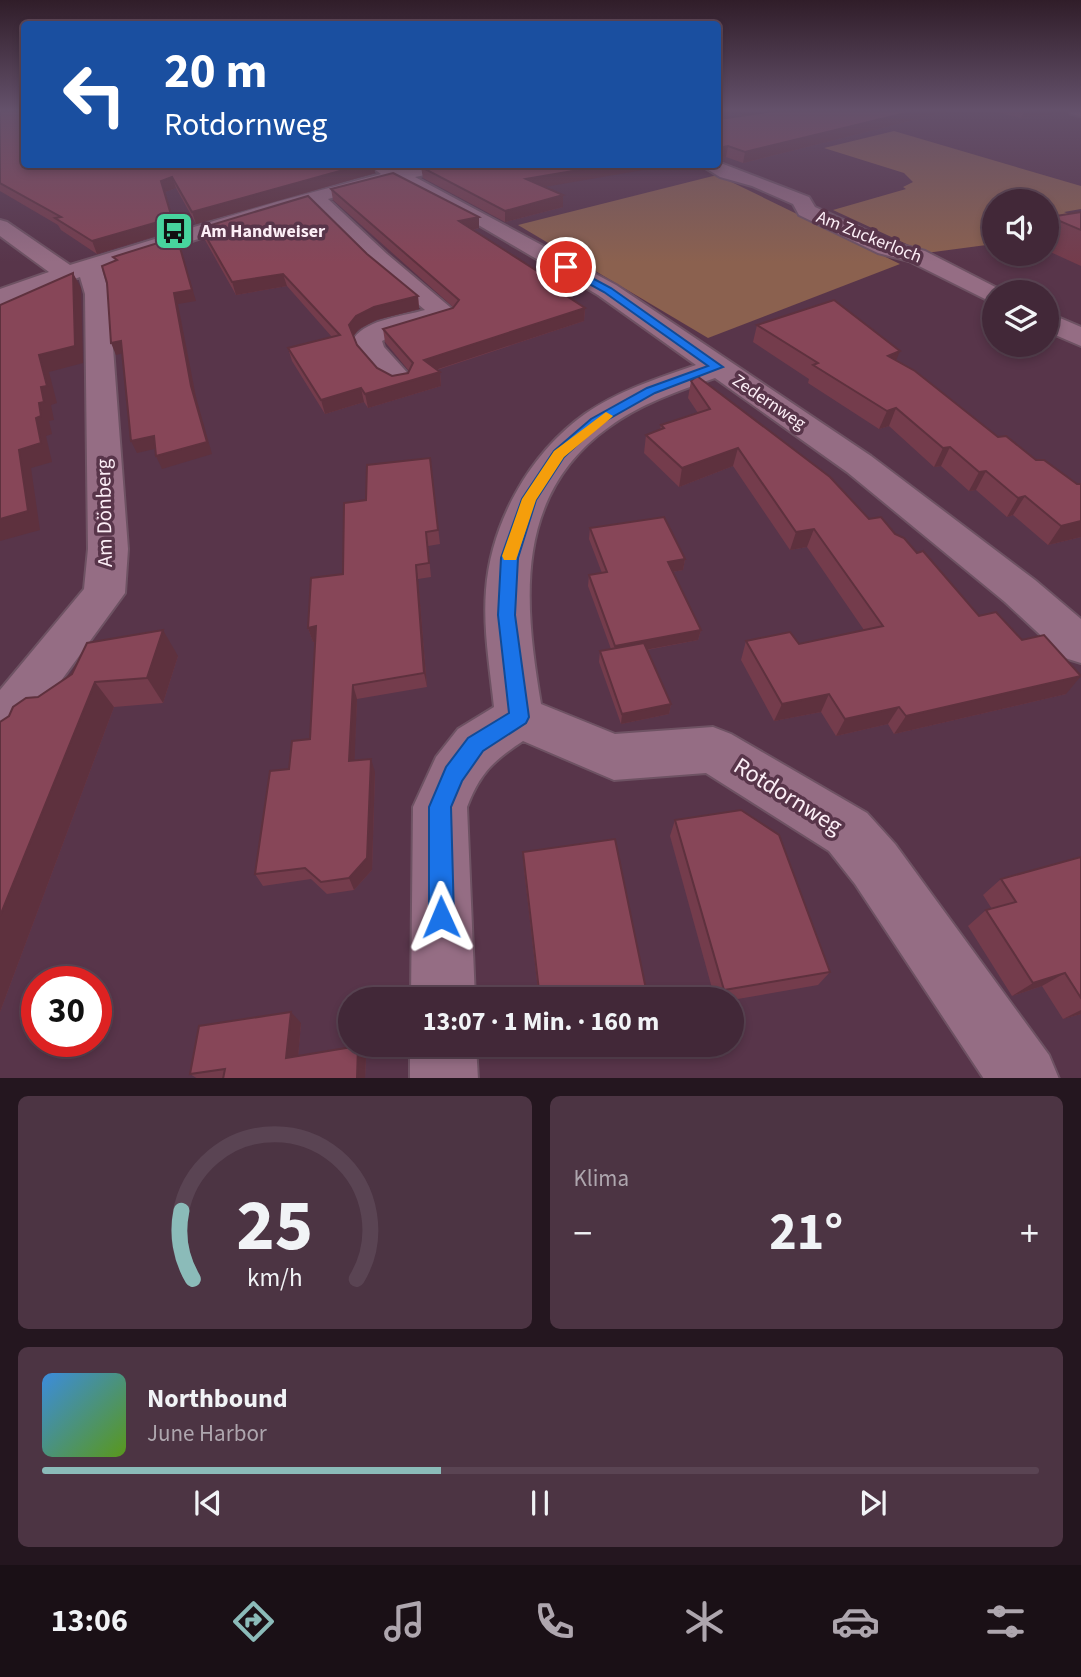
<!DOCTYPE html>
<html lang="de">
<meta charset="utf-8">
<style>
body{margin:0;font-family:"Source Sans 3",sans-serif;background:#4c3443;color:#f1f3f6;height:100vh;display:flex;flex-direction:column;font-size:26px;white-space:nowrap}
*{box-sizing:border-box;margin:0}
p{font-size:23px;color:#aea6ae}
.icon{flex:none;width:38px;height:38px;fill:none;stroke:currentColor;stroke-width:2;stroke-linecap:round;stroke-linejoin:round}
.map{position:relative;height:1078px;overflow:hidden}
.side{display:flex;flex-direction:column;gap:18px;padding:18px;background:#24161f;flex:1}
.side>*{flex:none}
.guide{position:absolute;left:21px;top:21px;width:700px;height:147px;border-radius:7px;box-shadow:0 4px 10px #0003,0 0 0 2px #5a4453;background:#1a4fa0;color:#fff;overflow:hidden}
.tools{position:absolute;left:982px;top:189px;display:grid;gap:14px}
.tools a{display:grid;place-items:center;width:77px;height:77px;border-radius:50%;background:#422838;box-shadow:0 4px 10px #0003,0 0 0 2px #5a4453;font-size:35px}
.speed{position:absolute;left:21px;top:966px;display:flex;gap:14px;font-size:35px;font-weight:700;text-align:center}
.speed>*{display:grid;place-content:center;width:91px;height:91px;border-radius:50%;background:#422838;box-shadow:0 4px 10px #0003,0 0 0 2px #5a4453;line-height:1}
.speed .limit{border:10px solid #d22;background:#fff;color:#111}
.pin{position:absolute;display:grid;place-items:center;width:60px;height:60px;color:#fff;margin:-30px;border:4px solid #fff;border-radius:50%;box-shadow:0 2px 7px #0007}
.me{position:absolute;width:77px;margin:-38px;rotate:359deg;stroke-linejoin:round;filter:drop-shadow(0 0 5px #0008)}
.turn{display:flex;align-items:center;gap:24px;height:147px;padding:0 28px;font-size:32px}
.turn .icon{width:91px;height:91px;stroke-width:2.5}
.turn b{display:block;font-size:49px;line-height:60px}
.big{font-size:52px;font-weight:700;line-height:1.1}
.side .widget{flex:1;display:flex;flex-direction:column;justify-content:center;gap:10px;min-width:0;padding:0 24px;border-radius:10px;background:#4c3443}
.side .dial{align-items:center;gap:0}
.dial svg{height:182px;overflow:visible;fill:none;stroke:#5a4453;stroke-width:7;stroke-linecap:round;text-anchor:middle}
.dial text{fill:#f1f3f6;stroke:none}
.song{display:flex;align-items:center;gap:21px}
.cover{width:84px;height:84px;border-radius:10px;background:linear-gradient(135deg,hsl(210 70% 55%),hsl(90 70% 35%))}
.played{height:7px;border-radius:4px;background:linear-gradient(90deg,#8bbbb9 40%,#5a4453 40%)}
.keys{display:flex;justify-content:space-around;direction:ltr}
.heat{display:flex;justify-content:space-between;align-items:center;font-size:38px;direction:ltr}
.side .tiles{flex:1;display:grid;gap:18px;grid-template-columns:1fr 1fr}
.widget:last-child{grid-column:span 2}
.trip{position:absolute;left:338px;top:987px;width:406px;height:70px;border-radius:35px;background:#422838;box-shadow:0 4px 10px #0003,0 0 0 2px #5a4453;font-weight:700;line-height:70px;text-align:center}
.menu{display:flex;height:112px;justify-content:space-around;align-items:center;background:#1a1016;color:#aea6ae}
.menu .icon{width:49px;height:49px}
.menu .active{color:#8bbbb9}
.menu b{font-size:32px;color:#f1f3f6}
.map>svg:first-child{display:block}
.green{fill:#8b614f}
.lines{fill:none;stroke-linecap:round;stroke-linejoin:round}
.minor-casing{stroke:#6e5263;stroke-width:4}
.minor{fill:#956d84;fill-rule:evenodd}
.wall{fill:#743c4c}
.shaded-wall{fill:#5e313e}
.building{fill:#874658;stroke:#5e313e;stroke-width:2}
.route{fill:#1a73e8;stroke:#114b97;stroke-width:2}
.slow{fill:#f59e0b}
.labels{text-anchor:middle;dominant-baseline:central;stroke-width:7;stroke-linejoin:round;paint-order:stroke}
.far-poi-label{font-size:18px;font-weight:bold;fill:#fceef6;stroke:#58354a;text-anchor:start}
.far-street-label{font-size:18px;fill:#fceef6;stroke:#58354a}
.street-label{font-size:21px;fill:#fceef6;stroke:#58354a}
.near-street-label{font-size:24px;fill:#fceef6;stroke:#58354a}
</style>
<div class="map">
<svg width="1081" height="1079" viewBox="0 0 1081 1079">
<rect width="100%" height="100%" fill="#58354a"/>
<!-- green -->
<g class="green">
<path d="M894 131 1081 186V209L1064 212 1081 220 1047 237 1046 201H994V244L926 253 833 210 906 189 903 187 913 182 904 173 824 148Z"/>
<path d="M717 175 900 264 708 338 518 225Z"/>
</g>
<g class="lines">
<!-- minor casing -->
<g class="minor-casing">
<g id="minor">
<path d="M1069 111H1081V116L1071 114Z"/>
<path d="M718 162 809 197 815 207 894 243 925 251 1005 292H994V301L985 299 909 261 878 253 799 215 793 204 752 186 720 177 699 164H718Z"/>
<path d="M367 164H391L400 169 422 164H462L459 168 415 177 616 285 871 456 1035 580 1081 619V663L1065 658 1005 602 847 472 715 378C678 391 640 404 609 427 513 495 524 603 541 704L615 734 713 727 731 734 867 813 895 844 1049 1055 1059 1079H984L855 884 829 851 706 773 614 780 523 741C493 761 480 773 467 807L475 999H411L413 807 436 757 458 729 494 707C490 668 483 630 486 590 491 523 529 454 585 414 618 391 658 378 696 365L598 295 475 223 395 181 328 199 387 254 457 313 453 319 394 335 382 341 384 347 413 379 408 385C401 387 393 389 387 384 373 374 357 354 354 338 368 319 404 316 425 310L371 264 311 204 102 269 109 294 128 549 125 593 17 741 0 748V690L84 589 88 549 85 294 80 277 0 305V289L49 272 0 236V220L7 222 70 265 276 202 381 174Z"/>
<path d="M1046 312 1081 327V346L1046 331Z"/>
<path d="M410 1045H476L478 1079H410Z"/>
</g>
</g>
<!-- minor -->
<use href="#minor" class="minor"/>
</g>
<!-- wall -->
<g class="wall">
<path d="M0 111 375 173 196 224 176 188 165 192 176 230 97 254 61 230 58 225 0 191Z"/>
<path d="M774 111H949L743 163 726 157 718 158V117L720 119Z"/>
<path d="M992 111H1068L1067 113 1021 118Z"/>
<path d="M421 167 545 187 563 195V207L505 222 423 178Z"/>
<path d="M331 189 479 228 473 230 562 287V293L585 308 584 321 437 370 440 372 441 386 368 408 364 402 325 414 292 361 288 348 332 337 287 286 236 295 205 240 201 228 367 254 418 296 419 309 376 320 359 329 353 336 357 345 377 368 392 376 408 373 409 371 385 342 383 329 453 308V307L333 200Z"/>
<path d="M1081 212V266L1046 250V224L1050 217Z"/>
<path d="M757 325 896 361 998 437 1077 484H1081V537L1048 545 1013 515 1007 517 976 490 969 491 941 466 934 467 889 426 879 429 808 383 809 379 753 342Z"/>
<path d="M691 381 869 519 895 534 917 553 979 616 1066 694 894 734 888 724 836 736 821 712 774 721 741 660 746 641 799 644 864 630 807 547 790 550 733 466 679 487 644 453 646 435 660 430 661 425 698 413 688 398Z"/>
<path d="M430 458 440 544 428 546 431 577 418 579 427 687 357 699 354 761 375 772 372 870 354 890 327 894 311 879 263 886 255 874 289 769 310 739 315 641 313 642 308 628 343 574 366 500Z"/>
<path d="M590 528 685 559 683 570 672 572 701 630 698 640 647 650 671 704 669 714 621 724 599 662 600 651 611 649 588 586 589 575 602 573 589 539Z"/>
<path d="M178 656 163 703 114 707 0 1012V722L72 674Z"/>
<path d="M675 820 830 972 818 985 732 1000 715 999 670 836Z"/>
<path d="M523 852 648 999H539L524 869Z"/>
<path d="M1081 857V1014L1063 1019 1042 986 1012 996 968 926 986 910 992 909 983 895 1001 879Z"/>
<path d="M301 1023 298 1056 366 1057 365 1079H198L190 1074Z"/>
</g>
<!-- shaded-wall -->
<g class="shaded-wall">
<path d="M718 111H744L718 115Z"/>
<path d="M914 111H949L743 163 745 152Z"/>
<path d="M1024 111H1068L1067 113 1021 118Z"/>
<path d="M728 146 726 157 718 158V148Z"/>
<path d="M365 164H374L375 173 196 224 192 212Z"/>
<path d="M614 164H678L527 190 526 179Z"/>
<path d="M172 177 176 188 165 192 176 230 97 254 92 241 161 181Z"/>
<path d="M563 195V207L505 222V211Z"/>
<path d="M479 217V228L460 233 459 221Z"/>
<path d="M177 237 196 301 178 304 196 397 212 454 162 469 156 456 191 386 174 293Z"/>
<path d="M73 273 81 288 83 363 49 372 57 403 51 405 54 420 49 421 52 434 46 436 52 462 31 468 40 530 0 541V519L19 450 36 418 41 387 39 355Z"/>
<path d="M283 274 287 286 236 295 232 282Z"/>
<path d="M418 296 419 309 376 320 359 329 351 339 349 325 356 316 374 307Z"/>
<path d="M585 308 584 321 426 373 424 360Z"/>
<path d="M121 341 127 352 116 355 111 343Z"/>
<path d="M900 351 893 368 888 356Z"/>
<path d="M440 372 441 386 368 408 365 394Z"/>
<path d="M361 388 364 402 325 414 321 400Z"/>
<path d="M896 408 889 426 879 429 887 411Z"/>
<path d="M154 436 159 448 137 453 131 441Z"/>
<path d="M950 447 941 466 934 467 943 448Z"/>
<path d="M738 448 733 466 679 487 682 468Z"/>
<path d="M986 471 976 490 969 491 979 472Z"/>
<path d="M1025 496 1013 515 1007 517 1018 498Z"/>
<path d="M1081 521V537L1048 545 1061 526Z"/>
<path d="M814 529 807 547 790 550 796 532Z"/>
<path d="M685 559 683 570 666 573 668 562Z"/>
<path d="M416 565 418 579 427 687 424 673Z"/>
<path d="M316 626 321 640 313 642 308 628Z"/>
<path d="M163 630 178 656 163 703 147 678Z"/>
<path d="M701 630 698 640 613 656 615 646Z"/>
<path d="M1081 676 1066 694 894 734 906 716Z"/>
<path d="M95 682 114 707 0 1012V916Z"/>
<path d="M353 685 357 699 354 774 349 761Z"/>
<path d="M829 694 821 712 774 721 782 704Z"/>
<path d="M671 704 669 714 621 724 622 714Z"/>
<path d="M899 707 888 724 836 736 845 719Z"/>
<path d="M371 759 375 772 372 870 354 890 349 878Z"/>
<path d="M1065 973 1042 986 1012 996 1033 983Z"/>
<path d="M1081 1010V1014L1063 1019Z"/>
<path d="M291 1012 301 1023 297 1069 286 1058Z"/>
<path d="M358 1046 366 1057 365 1079H357Z"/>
</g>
<!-- building -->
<g class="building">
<path d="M0 111H24V164H365L192 212 172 177 161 181 172 218 92 241 55 218 61 217 0 183Z"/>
<path d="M774 111H914L745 152 728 146 718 148V117L720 119Z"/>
<path d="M435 164H614L526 179 563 195 505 211 421 167Z"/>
<path d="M393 173 479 217 459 221 562 287 556 289 585 308 424 360 440 372 365 394 361 388 321 400 288 348 340 335 283 274 232 282 201 228 308 196 367 254 418 296 374 307 356 316 349 325 357 345 377 368 392 376 408 373 413 363 383 329 453 308 459 300 331 189Z"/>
<path d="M1081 212V230L1050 217Z"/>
<path d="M177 237 192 290 174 293 191 386 207 442 156 456 154 436 131 441 121 341 111 343 107 283 102 266 117 260 113 257Z"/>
<path d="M73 273 75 346 39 355 47 386 41 387 44 402 39 403 41 416 36 418 41 443 19 450 28 511 0 519V305Z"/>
<path d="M834 300 900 351 888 356 915 371 998 437 1006 436 1036 460H1044L1077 484H1081V521L1061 526 1025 496 1018 498 986 471 979 472 950 447 943 448 896 408 887 411 813 365 818 363 757 325Z"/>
<path d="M697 376 830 477 869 519 881 517 895 534 904 538 917 553 923 551 979 616 996 612 1022 640 1044 635 1081 676 906 716 899 707 845 719 829 694 782 704 746 641 790 632 799 644 883 626 814 529 796 532 738 448 682 468 646 435 664 428 661 425 710 409 691 381Z"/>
<path d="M430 458 438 530 426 532 429 563 416 565 424 673 353 685 349 761 371 759 367 858 349 878 321 882 305 868 255 874 270 771 289 769 292 741 310 739 316 626 308 628 311 578 343 574 344 503 366 500 367 465Z"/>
<path d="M664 517 685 559 668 562 701 630 615 646 589 575 607 572 590 528Z"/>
<path d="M163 630 147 678 95 682 0 916V722L9 716 13 707 26 698 38 697 72 674 87 643Z"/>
<path d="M644 643 671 704 622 714 600 651Z"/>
<path d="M741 810 779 835 830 972 724 990 675 820Z"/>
<path d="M615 839 648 999H540L523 852Z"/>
<path d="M1081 857V998L1065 973 1033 983 986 910 1016 902 1001 879Z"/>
<path d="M291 1012 286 1058 358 1046 357 1079H223L225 1069 190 1074 199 1026Z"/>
</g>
<!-- sky -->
<linearGradient id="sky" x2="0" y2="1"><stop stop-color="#301d29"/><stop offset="0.42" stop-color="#64516b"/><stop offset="1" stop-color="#64516b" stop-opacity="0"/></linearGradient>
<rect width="1081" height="262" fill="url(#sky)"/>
<!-- route -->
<path class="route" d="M566 264 611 288 723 367 655 393 600 424 564 457 536 500 518 558 515 615 529 717 526 723 483 751 462 781 451 807 454 917 450 926 441 929 433 926 429 917V807L446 767 468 738 509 713 498 615 501 558 522 499 554 451 591 419 647 388 708 366 604 292 562 269 561 267Z"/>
<!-- slow -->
<path class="slow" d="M606 412 613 416 611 418 564 457 536 500 516 560H504L502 556 522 499 554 451Z"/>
<!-- icons -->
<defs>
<g id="bus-square" transform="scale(2.0125)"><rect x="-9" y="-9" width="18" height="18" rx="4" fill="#47d49e" stroke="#58354a"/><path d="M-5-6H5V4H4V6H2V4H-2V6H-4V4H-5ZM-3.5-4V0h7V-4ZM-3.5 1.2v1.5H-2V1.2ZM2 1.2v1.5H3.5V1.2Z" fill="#111"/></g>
</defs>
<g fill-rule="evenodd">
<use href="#bus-square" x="174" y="231"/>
</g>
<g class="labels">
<!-- far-poi labels -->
<g class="far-poi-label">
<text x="201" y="231">Am Handweiser</text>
</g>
<!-- far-street labels -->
<g class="far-street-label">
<text transform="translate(869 237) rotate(22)">Am Zuckerloch</text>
<text transform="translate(769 402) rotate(34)">Zedernweg</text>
</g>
<!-- street labels -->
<g class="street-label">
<text transform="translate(104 513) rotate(-91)">Am Dönberg</text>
</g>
<!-- near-street labels -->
<g class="near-street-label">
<text transform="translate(788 796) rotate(32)">Rotdornweg</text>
</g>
</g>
</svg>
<div class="tools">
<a><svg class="icon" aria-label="sound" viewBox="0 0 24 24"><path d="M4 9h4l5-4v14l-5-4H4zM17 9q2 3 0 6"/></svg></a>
<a><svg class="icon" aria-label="layers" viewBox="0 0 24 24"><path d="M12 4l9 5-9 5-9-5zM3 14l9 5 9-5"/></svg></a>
</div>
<div class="speed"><div class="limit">30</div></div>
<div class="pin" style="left:566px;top:267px;background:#d93025"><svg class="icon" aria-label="arrive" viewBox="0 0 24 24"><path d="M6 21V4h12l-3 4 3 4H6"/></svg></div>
<svg class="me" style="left:441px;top:917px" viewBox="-20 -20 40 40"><path d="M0-17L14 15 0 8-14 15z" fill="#1a73e8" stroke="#fff" stroke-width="4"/></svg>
<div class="trip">13:07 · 1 Min. · 160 m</div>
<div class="guide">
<div class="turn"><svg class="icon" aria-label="left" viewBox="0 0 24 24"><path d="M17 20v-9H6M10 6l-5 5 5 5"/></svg><div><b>20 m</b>Rotdornweg</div></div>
</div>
</div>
<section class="side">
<div class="tiles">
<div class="widget dial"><svg viewBox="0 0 100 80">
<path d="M14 69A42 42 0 1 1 86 69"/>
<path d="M14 69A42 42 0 0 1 9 39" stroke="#8bbbb9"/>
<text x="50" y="56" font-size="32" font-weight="700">25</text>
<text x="50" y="72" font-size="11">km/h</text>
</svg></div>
<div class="widget"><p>Klima</p>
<div class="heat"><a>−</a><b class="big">21°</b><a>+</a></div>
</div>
<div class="widget">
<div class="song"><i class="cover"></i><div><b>Northbound</b><p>June Harbor</p></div></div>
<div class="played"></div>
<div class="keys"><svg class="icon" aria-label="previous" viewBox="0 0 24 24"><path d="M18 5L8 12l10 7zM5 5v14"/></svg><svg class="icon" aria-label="pause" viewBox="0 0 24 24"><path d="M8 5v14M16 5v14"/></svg><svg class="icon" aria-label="next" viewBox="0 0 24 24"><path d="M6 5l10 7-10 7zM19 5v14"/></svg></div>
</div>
</div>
</section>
<nav class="menu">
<b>13:06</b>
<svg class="icon active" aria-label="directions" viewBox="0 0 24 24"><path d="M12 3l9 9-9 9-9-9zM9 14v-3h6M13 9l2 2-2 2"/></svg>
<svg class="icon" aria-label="music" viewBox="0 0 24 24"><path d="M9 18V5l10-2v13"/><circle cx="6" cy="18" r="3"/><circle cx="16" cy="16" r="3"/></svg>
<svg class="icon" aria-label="phone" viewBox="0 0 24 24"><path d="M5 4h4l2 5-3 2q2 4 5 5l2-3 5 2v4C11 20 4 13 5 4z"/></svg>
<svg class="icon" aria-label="climate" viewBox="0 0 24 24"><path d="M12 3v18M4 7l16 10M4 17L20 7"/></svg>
<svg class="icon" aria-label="car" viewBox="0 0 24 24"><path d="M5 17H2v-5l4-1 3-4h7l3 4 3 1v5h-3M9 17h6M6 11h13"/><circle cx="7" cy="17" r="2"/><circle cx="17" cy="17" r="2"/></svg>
<svg class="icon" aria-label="filters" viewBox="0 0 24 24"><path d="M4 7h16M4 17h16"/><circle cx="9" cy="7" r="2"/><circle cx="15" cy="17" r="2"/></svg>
</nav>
